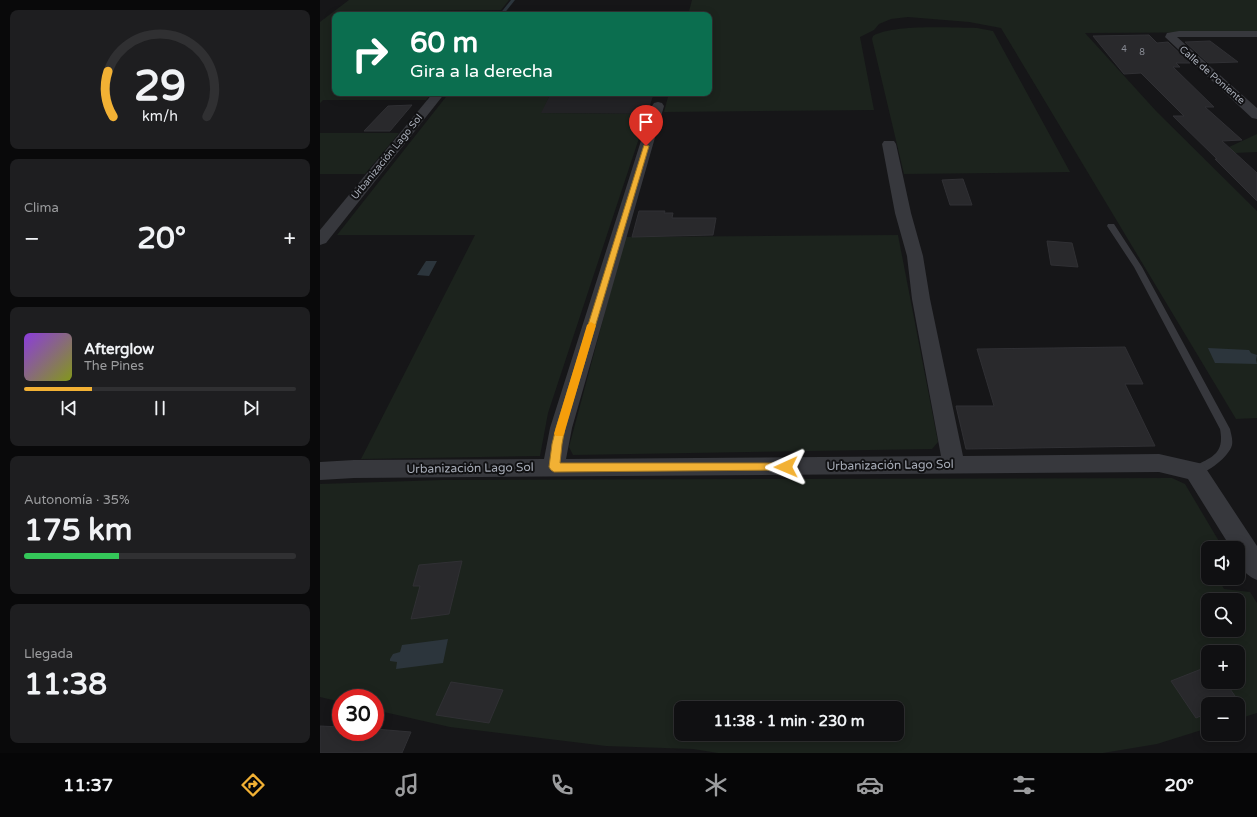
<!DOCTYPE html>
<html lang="es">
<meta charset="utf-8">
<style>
body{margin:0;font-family:"Varela Round",sans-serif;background:#1e1e20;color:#f1f3f6;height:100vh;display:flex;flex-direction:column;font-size:15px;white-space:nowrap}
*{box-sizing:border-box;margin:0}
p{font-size:13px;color:#9c9d9f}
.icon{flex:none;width:22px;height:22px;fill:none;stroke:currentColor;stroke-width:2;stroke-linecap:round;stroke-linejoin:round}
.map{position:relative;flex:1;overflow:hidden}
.panel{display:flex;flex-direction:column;gap:10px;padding:10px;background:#09090a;width:320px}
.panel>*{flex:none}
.top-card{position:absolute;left:12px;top:12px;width:380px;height:84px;border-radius:8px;box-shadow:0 2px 10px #0003,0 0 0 1px #303032;background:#0b6e4f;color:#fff;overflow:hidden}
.controls{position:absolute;left:881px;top:541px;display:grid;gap:8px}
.controls a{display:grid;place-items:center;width:44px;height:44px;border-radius:8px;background:#101012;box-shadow:0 2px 10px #0003,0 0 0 1px #303032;font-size:20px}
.speed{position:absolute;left:12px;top:689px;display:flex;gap:8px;font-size:20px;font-weight:700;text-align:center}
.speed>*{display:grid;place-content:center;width:52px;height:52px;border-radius:50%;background:#101012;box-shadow:0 2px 10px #0003,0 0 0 1px #303032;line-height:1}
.speed .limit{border:6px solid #d22;background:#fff;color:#111}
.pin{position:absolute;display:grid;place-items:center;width:34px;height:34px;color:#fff;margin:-41px -17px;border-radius:50% 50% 50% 0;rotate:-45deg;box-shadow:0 0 4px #0007}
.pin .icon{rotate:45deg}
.me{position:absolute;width:44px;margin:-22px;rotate:269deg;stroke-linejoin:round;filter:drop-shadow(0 0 3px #0008)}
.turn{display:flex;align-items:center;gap:14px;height:84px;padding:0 12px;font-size:18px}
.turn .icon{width:52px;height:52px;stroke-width:2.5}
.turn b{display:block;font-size:28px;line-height:34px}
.big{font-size:30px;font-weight:700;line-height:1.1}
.panel .widget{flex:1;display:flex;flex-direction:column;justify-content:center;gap:6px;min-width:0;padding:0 14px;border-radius:8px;background:#1e1e20}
.panel .dial{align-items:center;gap:0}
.dial svg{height:104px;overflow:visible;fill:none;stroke:#303032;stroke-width:7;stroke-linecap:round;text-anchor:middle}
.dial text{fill:#f1f3f6;stroke:none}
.song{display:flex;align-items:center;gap:12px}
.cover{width:48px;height:48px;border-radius:6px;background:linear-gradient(135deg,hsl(270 70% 55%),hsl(70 70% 35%))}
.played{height:4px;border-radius:2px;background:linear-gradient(90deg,#f2b134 25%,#303032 25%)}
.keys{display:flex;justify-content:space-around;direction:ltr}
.heat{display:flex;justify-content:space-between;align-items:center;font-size:22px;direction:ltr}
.charge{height:6px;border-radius:3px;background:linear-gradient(90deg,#34c759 35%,#303032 0)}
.trip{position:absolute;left:354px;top:701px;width:230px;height:40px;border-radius:8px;background:#101012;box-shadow:0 2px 10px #0003,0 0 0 1px #303032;font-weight:700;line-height:40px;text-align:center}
.tabs{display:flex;height:64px;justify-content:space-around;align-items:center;background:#060607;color:#9c9d9f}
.tabs .icon{width:28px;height:28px}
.tabs .current{color:#f2b134}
.tabs b{font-size:18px;color:#f1f3f6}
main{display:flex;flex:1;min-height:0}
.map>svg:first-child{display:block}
.built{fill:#222225}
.green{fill:#1c231d;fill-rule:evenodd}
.water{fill:#2c353c}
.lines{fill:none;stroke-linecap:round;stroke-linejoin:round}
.stream{fill:#2c353c;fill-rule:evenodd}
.building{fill:#29292c;stroke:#303034}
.service{fill:#37383d;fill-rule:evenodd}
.minor{fill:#37383d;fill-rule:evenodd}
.route{fill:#f2b134;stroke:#9d7322}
.slow{fill:#f59e0b}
.labels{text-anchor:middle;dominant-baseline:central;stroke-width:4;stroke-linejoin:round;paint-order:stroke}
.far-number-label{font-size:9px;fill:#888b94}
.far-street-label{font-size:10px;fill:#a8adb8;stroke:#111113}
.street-label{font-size:12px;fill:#a8adb8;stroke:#111113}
</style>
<main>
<section class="panel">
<div class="widget dial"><svg viewBox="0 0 100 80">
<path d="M14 69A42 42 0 1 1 86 69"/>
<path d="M14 69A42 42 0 0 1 10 34" stroke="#f2b134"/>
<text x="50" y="56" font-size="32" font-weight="700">29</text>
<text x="50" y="72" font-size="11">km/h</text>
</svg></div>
<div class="widget"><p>Clima</p>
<div class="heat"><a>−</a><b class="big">20°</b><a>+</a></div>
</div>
<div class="widget">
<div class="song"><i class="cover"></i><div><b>Afterglow</b><p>The Pines</p></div></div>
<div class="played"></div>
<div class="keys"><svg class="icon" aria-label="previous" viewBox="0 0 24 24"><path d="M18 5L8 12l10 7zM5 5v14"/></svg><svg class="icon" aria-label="pause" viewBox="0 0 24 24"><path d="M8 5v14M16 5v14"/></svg><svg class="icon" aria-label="next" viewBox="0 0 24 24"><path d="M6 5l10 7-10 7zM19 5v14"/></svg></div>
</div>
<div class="widget"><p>Autonomía · 35%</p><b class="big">175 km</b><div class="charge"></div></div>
<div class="widget"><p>Llegada</p><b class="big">11:38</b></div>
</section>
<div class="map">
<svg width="937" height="753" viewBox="0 0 937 753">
<rect width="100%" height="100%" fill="#161618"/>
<!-- built -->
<path class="built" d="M231 93H334L327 114 220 113Z"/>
<!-- green -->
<g class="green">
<path d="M29 0H189L181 10 98 11 93 15H15V93H112L106 100H3L0 103V22Z"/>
<path d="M372 0H937V32L765 33 837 112 937 211V418L916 419 681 28 649 22 588 17 571 19 559 24 554 30 540 37 554 110 344 112 349 93H389V15H368Z"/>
<path d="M657 28 673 31 750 172 584 174 552 39 553 36C573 24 632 28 657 28Z"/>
<path d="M129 93H231L221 113 327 114 228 413 220 456 41 459 155 235H17Z"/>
<path d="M0 133H79L45 174H0Z"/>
<path d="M937 134V152L915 153 909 147Z"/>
<path d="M578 235 618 442 612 449 253 455 249 447 305 237Z"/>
<path d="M852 478 865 484 903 548H888V578H898L904 589 930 592 937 603V713L918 719V704H888V728L837 744 783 753H398L373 749 286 746 130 727 55 710V698H21V702L0 697V484L122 480ZM888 600H918V630H888ZM888 652H918V682H888ZM361 708H577V734H361Z"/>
</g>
<!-- water -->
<g class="water">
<path d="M106 261H117L109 276 97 275Z"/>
<path d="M888 348 929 350 931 353 937 355 936 360 937 364 895 363Z"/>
<path d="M128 639 123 663 76 669 77 662 70 661V659L73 654 80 652 82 645Z"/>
</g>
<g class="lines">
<!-- stream -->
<path class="stream" d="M191 0H195L183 15H179Z"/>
</g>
<!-- building -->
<g class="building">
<path d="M829 35 837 43 848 42 870 63H856L860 67H853L894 107H885L922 140 902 141 937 173V201L895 159H897L853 116H864L821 73 804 74 773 36Z"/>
<path d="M890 41 918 62 888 63 865 42Z"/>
<path d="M92 105 70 131H44L68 106Z"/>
<path d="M643 179 652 205H630L622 180Z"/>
<path d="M319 211H345L344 213H353L352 218H396L393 235 312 237Z"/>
<path d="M727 241 752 243 758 267 731 265Z"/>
<path d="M805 347 823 384H805L835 446 646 449 636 406H674L657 349Z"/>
<path d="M142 561 129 614 91 619 100 586H93L99 565Z"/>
<path d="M884 668 888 674V682H894L899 690 908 686 922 706 918 708V704H888V721L883 715 876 718 851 681Z"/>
<path d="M131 682 183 690 169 723 116 715Z"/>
<path d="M0 726 21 727V732H55V729L91 732 82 753H0Z"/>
</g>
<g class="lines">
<!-- service -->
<path class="service" d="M788 224H794L822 267 910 429C911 434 913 439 912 445 909 457 883 478 871 474L869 471 871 468C891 457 905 455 900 429L814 267 787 226Z"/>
<!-- minor -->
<g class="minor">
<path d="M859 31H937V37H857L937 108V119L932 118 845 37 847 33Z"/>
<path d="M113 93H125L6 243 0 245V230Z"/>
<path d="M338 102 342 103 344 106 252 428 246 459 621 456 592 299 587 256 575 213 562 144 564 141H574L576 144 591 213 603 256 610 299 643 456 839 454 883 464 937 546V580C922 574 918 563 918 548H911L868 479 839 472 34 478 0 480V462L34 460 224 459 230 428 332 106 334 103Z"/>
</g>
</g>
<!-- route -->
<path class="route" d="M324 145 329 146 245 428 242 444 240 463H466L470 464 471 467 470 470 234 472 231 470 229 467 232 444 236 428Z"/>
<!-- slow -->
<path class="slow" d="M271 322 276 325 244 434 243 436H236L234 434 267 325Z"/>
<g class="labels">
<!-- far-number labels -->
<g class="far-number-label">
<text x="804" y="49">4</text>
<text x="822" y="52">8</text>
</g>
<!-- far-street labels -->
<g class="far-street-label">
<text transform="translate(892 75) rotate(41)">Calle de Poniente</text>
<text transform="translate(67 157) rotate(-51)">Urbanización Lago Sol</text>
</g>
<!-- street labels -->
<g class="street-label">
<text transform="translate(570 465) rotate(-1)">Urbanización Lago Sol</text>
<text transform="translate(150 468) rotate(-1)">Urbanización Lago Sol</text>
</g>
</g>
</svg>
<div class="controls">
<a><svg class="icon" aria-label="sound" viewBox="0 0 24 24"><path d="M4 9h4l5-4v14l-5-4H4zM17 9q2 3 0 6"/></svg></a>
<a><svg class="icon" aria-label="search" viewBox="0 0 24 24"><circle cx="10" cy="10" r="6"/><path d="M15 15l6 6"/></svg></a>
<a>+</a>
<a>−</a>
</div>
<div class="speed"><div class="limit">30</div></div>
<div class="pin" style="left:326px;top:146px;background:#d93025"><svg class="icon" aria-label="arrive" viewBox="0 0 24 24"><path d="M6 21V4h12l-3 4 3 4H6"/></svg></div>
<svg class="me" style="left:466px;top:467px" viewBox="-20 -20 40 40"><path d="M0-17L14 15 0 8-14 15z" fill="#f2b134" stroke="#fff" stroke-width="4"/></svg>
<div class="trip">11:38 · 1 min · 230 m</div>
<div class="top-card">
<div class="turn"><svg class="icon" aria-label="right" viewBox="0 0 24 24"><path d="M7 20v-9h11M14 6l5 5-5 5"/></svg><div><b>60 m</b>Gira a la derecha</div></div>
</div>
</div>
</main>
<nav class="tabs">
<b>11:37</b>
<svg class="icon current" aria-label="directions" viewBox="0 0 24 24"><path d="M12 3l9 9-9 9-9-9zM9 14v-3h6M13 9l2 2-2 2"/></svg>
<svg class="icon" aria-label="music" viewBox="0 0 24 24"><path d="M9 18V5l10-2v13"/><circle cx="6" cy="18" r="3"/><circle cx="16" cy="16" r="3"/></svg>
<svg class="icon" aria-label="phone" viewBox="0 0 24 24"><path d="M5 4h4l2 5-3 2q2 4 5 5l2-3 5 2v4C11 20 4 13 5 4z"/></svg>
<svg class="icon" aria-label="climate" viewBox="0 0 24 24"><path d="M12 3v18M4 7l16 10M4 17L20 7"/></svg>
<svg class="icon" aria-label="car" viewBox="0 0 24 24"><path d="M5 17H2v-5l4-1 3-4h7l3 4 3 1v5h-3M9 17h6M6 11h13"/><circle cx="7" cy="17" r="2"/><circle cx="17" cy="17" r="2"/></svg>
<svg class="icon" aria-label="filters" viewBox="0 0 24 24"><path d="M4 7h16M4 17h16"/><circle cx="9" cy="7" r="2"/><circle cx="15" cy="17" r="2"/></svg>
<b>20°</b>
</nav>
